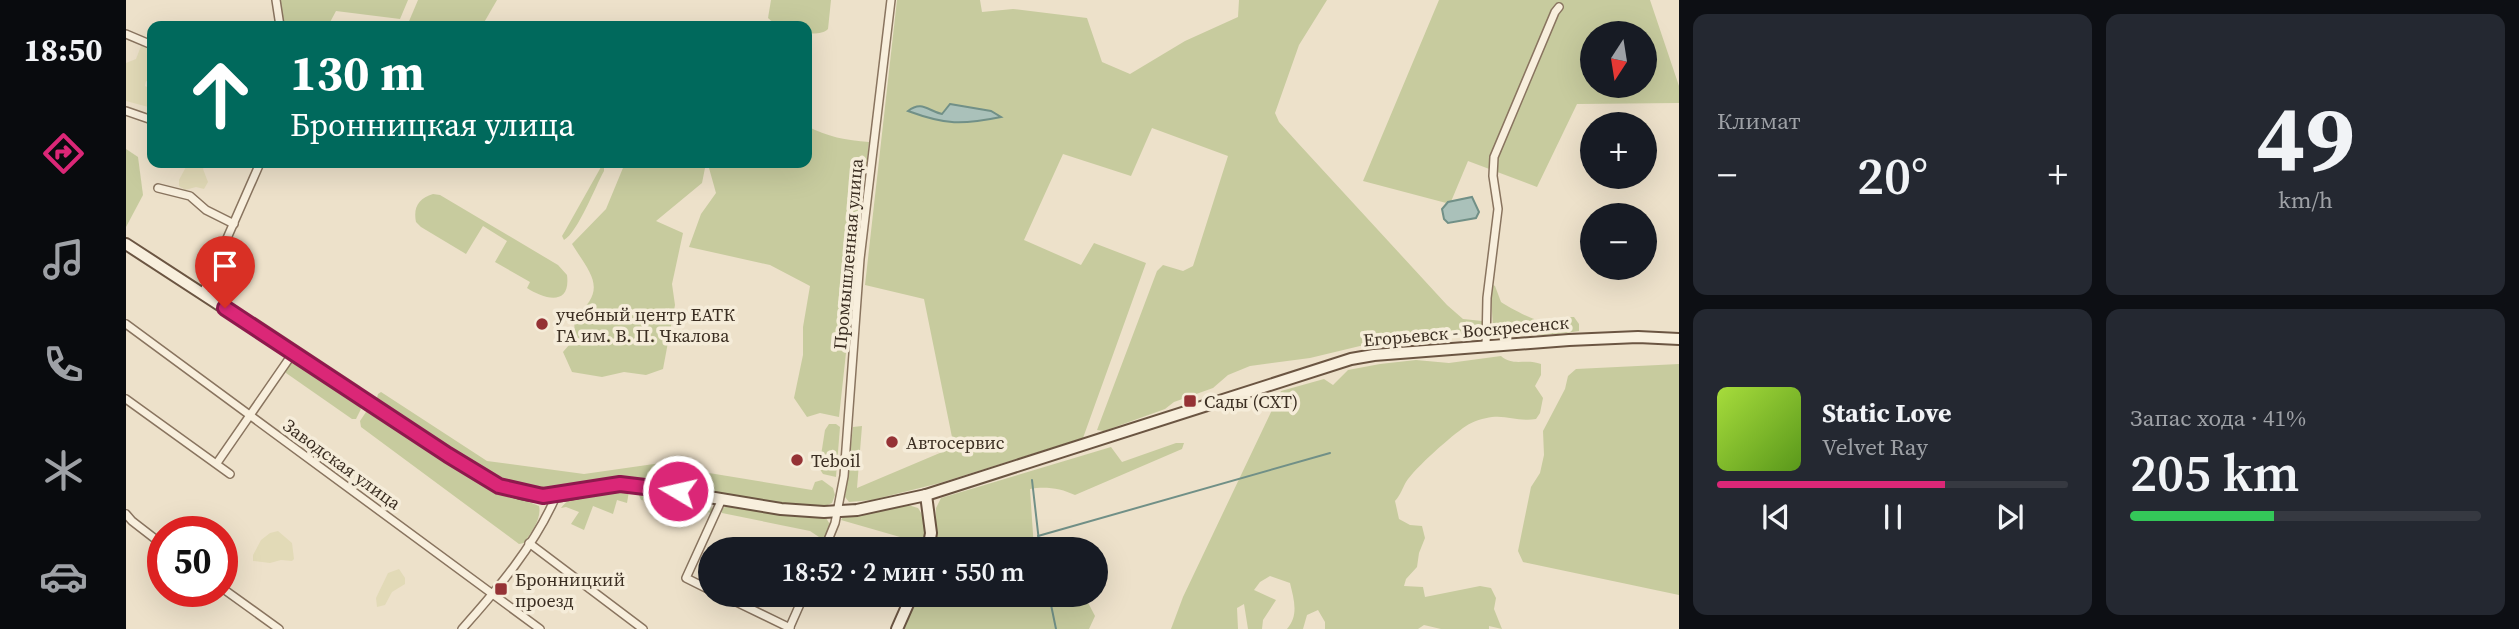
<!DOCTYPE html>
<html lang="ru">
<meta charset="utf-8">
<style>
body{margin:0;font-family:"Source Serif 4",serif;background:#242831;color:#f1f3f6;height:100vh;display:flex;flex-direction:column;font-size:26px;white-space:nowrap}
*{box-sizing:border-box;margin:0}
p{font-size:23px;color:#9ea1a6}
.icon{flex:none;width:38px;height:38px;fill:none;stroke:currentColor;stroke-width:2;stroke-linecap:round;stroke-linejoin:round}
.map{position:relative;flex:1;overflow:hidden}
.panel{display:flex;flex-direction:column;gap:14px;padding:14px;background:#0d0f14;width:840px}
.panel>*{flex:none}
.banner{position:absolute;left:21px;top:21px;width:665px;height:147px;border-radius:14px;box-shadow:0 7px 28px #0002;background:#00695c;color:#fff;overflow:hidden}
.needle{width:46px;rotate:192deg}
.tools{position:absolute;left:1454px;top:21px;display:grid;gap:14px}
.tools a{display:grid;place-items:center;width:77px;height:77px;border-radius:50%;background:#171b24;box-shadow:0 7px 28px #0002;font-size:35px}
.speed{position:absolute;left:21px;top:516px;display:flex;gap:14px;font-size:35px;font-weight:700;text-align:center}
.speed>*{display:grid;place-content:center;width:91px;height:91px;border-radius:50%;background:#171b24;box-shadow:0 7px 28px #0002;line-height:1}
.speed .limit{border:10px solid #d22;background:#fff;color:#111}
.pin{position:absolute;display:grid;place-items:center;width:60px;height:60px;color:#fff;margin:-72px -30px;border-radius:50% 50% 50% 0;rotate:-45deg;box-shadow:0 0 7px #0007}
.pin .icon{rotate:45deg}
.me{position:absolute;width:77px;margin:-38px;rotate:279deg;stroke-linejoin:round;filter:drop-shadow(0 0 5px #0008)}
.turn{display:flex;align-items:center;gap:24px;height:147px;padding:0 28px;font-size:32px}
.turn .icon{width:91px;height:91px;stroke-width:2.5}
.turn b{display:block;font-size:49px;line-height:60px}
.big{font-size:52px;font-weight:600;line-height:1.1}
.panel .widget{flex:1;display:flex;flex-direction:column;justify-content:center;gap:10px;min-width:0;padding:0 24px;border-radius:14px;background:#242831}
.panel .dial{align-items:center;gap:0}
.dial b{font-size:91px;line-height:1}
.song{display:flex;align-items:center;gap:21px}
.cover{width:84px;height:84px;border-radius:10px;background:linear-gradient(135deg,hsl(80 70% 55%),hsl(90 70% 35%))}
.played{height:7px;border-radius:4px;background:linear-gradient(90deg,#db2777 65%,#363941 65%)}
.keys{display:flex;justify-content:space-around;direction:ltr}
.heat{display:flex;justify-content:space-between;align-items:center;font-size:38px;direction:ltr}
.charge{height:10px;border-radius:5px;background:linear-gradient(90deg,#34c759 41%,#363941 0)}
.panel .tiles{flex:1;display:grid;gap:14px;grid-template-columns:repeat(2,1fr)}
.trip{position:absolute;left:572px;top:537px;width:410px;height:70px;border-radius:35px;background:#171b24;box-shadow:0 7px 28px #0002;font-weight:600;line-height:70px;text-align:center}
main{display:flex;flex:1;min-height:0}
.tab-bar{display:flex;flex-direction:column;width:126px;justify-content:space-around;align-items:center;background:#090b0e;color:#9ea1a6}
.tab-bar .icon{width:49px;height:49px}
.tab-bar .current{color:#db2777}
.tab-bar b{font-size:32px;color:#f1f3f6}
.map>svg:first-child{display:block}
.farmland{fill:#e2dab7}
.green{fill:#c7cb9e;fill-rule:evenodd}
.water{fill:#aac1ba;stroke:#719087;stroke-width:2}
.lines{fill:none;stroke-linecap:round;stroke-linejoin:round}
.stream{stroke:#719087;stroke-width:2}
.street-casing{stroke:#89745f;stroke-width:10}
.secondary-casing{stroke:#6b5542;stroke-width:14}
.street{stroke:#f8efdd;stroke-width:7}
.secondary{stroke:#f8efdd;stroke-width:10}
.route-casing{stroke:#8e194d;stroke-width:18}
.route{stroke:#db2777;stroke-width:12}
.poi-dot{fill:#953235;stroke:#f5ecd9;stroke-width:2.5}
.labels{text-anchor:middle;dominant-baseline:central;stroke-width:7;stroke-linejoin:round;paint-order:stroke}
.street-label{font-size:18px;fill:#3a2d21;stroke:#f5ecd9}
.poi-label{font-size:18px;fill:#3a2d21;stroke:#f5ecd9;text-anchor:start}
</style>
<main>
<nav class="tab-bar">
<b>18:50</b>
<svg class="icon current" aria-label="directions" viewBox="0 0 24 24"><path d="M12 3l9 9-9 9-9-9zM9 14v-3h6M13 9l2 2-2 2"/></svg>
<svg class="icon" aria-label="music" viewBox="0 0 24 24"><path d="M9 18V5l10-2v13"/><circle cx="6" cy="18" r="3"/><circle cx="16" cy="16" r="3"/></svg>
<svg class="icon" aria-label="phone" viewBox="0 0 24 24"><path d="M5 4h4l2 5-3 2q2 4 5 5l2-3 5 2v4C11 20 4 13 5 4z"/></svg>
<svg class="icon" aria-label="climate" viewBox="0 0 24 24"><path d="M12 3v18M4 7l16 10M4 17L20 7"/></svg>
<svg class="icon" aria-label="car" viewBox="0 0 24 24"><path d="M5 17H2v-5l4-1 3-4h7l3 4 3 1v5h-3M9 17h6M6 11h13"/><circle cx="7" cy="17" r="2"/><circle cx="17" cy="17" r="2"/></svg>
</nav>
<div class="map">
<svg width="1553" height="629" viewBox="0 0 1553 629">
<rect width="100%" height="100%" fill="#ede1ca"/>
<!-- farmland -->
<g class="farmland">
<path d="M15 46 26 48V83L20 81 19 86 26 89V108L0 101V63L10 59Z"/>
<path d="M62 163H80L77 169 82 182 78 189 70 187 59 190 53 186V180Z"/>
<path d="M152 531 166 543 168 559 166 561 155 560 144 563 127 561V555L135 540 144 533Z"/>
<path d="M273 569 279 578V584L266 592 259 605 251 607 250 598 262 573Z"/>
</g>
<!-- green -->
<g class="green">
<path d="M154 0H282L274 19 210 11 202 26H158Z"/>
<path d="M292 0H371L356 26H281Z"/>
<path d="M645 0H705L702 29C697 34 687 34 681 33V26C667 26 652 28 642 18Z"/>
<path d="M771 0H854L856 12 887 9 961 18 976 62 1004 74 1059 41 1112 17 1113 0H1201L1173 45 1149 113 1153 122 1171 142 1321 305 1337 319 1356 321V335L1234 346 1184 358 1124 366 1102 375 1087 388 1048 402 1039 409 978 431 971 430 1031 271 1037 265 1057 271 1067 266 1102 156 1026 128 1005 176 937 154 898 240 955 265 968 243 1020 263 957 438 814 483 746 500 723 502 719 497 727 427 736 426 731 488 828 447 798 299 739 285Z"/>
<path d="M1313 0H1524L1553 86V103L1451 104 1411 187 1342 161 1324 204 1237 181ZM1466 33H1519V86H1466Z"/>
<path d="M681 126C701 137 720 140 743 142L713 417 694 413 681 417 668 398 677 355V327L684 286 644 265 563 247 575 214 590 193 583 168 585 163H681Z"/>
<path d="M0 149 12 157 17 195 0 227Z"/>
<path d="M499 163H580L576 183 530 221 557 233 546 284 549 305 537 369 520 375 498 372 476 377 446 372 437 352 449 338 448 318C482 289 466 276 446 244L480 209Z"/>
<path d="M475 167H478V171C469 187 452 232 438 240L436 236 439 231Z"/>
<path d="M307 194 314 195 432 265 441 275C445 307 418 299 401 288L404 282 369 262 381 241 357 226 340 254 295 227 290 222C287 207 293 198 307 194Z"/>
<path d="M1367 285 1369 286 1375 302C1386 309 1414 325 1427 322 1438 319 1433 317 1448 317L1453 324V331C1426 336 1392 337 1367 328L1365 296Z"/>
<path d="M128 316 234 386 239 392 237 393 137 327Z"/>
<path d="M1375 356C1387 367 1400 358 1415 364V375L1409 386 1417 398 1414 413 1410 419C1394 422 1381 415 1366 417 1358 418 1347 421 1340 426 1325 436 1290 467 1280 482 1276 489 1275 494 1269 501L1273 519 1284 525 1296 526 1299 538 1293 553 1291 567 1280 579 1278 586 1297 587 1299 597 1354 586 1365 588 1370 598 1368 609 1376 629 1363 626V629H1315L1298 625 1292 629H1199V622L1192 610 1181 615 1177 629H1161C1173 615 1168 600 1164 583L1144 576 1134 582 1128 590 1150 600 1137 620 1136 629H1122L1118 604 1111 608 1112 629H1045L1057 597 1155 391 1198 379 1207 385 1222 370 1254 364 1290 360 1323 363Z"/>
<path d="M165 362 172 363 232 403 235 409 230 419H226L160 373 159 370Z"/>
<path d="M1553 364V595L1397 562 1392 551 1405 487 1414 473 1418 455 1417 431 1439 389 1442 376 1450 369Z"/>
<path d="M255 392 361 461 458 474 528 464 686 490 689 482 696 480 707 488 709 495 706 503 699 506 653 504 504 478C475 478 448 490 419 491 370 491 292 429 250 402L252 394Z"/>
<path d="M242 409 362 486 413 506C416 519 405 533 398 543L393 544 235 427 234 421Z"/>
<path d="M703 424H710L714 427 710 477 697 474 693 468 699 430Z"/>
<path d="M1050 443H1058L1056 449 949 495C935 488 918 486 904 489L908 549H809L810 508 815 498 985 447 996 462Z"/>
<path d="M493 490 503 491 501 503 491 500 487 514 467 506 458 530 445 524 453 512 440 507 435 508C446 492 475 492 493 490Z"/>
<path d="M511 491 583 503 587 511 586 513 515 500Z"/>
<path d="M782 505 792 508C801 520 799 535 797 549H769L774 537 715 520 717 517Z"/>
<path d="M603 506 663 516 700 518 705 526 699 541 684 531 596 513V508Z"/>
<path d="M793 595H958L969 616 963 629H778Z"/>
</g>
<!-- water -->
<g class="water">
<path d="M824 104 865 111 875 117C836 125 820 125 782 111 796 100 802 111 816 114Z"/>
<path d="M1346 197 1353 212 1350 218 1322 223 1318 219 1316 209 1322 202Z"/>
</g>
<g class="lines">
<!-- stream -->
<g class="stream">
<path d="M906 480 914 550"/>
<path d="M912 536 1204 453"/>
<path d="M923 595 930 629"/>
</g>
<!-- street casing -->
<g class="street-casing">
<g id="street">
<path d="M150 0 154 26"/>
<path d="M0 34 26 45"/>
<path d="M0 111 26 120"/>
<path d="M32 188 64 196 80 210 108 224"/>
<path d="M77 293 134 163"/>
<path d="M0 324 414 629"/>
<path d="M1360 346 1361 298 1372 209 1367 176 1368 157 1429 12 1433 7"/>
<path d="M0 399 104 474"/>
<path d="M91 463 167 353"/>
<path d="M0 514 6 521 37 545"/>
<path d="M403 543 517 629"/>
<path d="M698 550 709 523 718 476 734 259 765 0"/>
<path d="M96 588 153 629"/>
<path d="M584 590 560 578 596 499"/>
<path d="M596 595 664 628"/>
<path d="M336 629C371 590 409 545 430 496"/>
<path d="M663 629 678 595"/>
</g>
</g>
<!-- secondary casing -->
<g class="secondary-casing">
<g id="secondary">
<path d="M0 244 356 476C377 489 403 498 429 496 454 494 478 484 504 484L655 509 698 512 731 510 800 495 1225 359 1248 355 1443 340 1512 337 1553 339"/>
<path d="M800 495 805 533 802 550"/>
<path d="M771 629 786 595"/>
</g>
</g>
<!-- street -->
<use href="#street" class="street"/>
<!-- secondary -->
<use href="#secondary" class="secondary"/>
</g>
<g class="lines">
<!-- route casing -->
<g class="route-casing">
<path id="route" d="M99 308 322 455 373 486 417 496 494 484 552 491"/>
</g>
<!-- route -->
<use href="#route" class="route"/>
</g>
<!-- markers -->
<g class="poi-dot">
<circle cx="416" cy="324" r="7"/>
<rect x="1057" y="394" width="14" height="14" rx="3.5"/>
<circle cx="766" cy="442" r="7"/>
<circle cx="671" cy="460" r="7"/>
<rect x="368" y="582" width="14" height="14" rx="3.5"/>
</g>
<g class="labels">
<!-- street labels -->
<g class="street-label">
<text transform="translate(722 254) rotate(-85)">Промышленная улица</text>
<text transform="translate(1340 331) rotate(-5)">Егорьевск - Воскресенск</text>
<text transform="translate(216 464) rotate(36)">Заводская улица</text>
</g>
<!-- poi labels -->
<g class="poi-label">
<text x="430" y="314">учебный центр ЕАТК<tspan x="430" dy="21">ГА им. В. П. Чкалова</tspan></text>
<text x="1078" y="401">Сады (СХТ)</text>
<text x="780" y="442">Автосервис</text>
<text x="685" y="460">Teboil</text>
<text x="389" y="579">Бронницкий<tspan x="389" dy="21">проезд</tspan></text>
</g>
</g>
</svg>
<div class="tools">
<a><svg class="needle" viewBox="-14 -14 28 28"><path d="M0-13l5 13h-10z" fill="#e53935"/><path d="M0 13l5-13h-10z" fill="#9ea1a6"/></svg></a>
<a>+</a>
<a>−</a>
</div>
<div class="speed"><div class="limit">50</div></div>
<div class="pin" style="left:99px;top:308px;background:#d93025"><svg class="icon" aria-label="arrive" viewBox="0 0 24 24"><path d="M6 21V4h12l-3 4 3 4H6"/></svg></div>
<svg class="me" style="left:552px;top:491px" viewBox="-20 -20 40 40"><circle r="17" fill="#db2777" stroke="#fff" stroke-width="3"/><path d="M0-11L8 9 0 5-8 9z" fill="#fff"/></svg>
<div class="trip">18:52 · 2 мин · 550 m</div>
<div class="banner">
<div class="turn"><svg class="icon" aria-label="ahead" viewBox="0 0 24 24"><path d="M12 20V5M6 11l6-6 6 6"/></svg><div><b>130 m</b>Бронницкая улица</div></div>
</div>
</div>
<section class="panel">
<div class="tiles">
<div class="widget"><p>Климат</p>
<div class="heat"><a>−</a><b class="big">20°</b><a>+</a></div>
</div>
<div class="widget dial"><b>49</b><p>km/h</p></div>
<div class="widget">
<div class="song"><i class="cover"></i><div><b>Static Love</b><p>Velvet Ray</p></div></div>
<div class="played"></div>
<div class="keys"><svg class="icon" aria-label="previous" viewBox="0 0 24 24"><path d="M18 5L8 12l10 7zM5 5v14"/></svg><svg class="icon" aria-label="pause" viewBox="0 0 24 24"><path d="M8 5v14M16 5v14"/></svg><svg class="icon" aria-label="next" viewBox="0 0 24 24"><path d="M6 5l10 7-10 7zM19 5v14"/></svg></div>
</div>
<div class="widget"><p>Запас хода · 41%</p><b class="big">205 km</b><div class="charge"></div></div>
</div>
</section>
</main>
